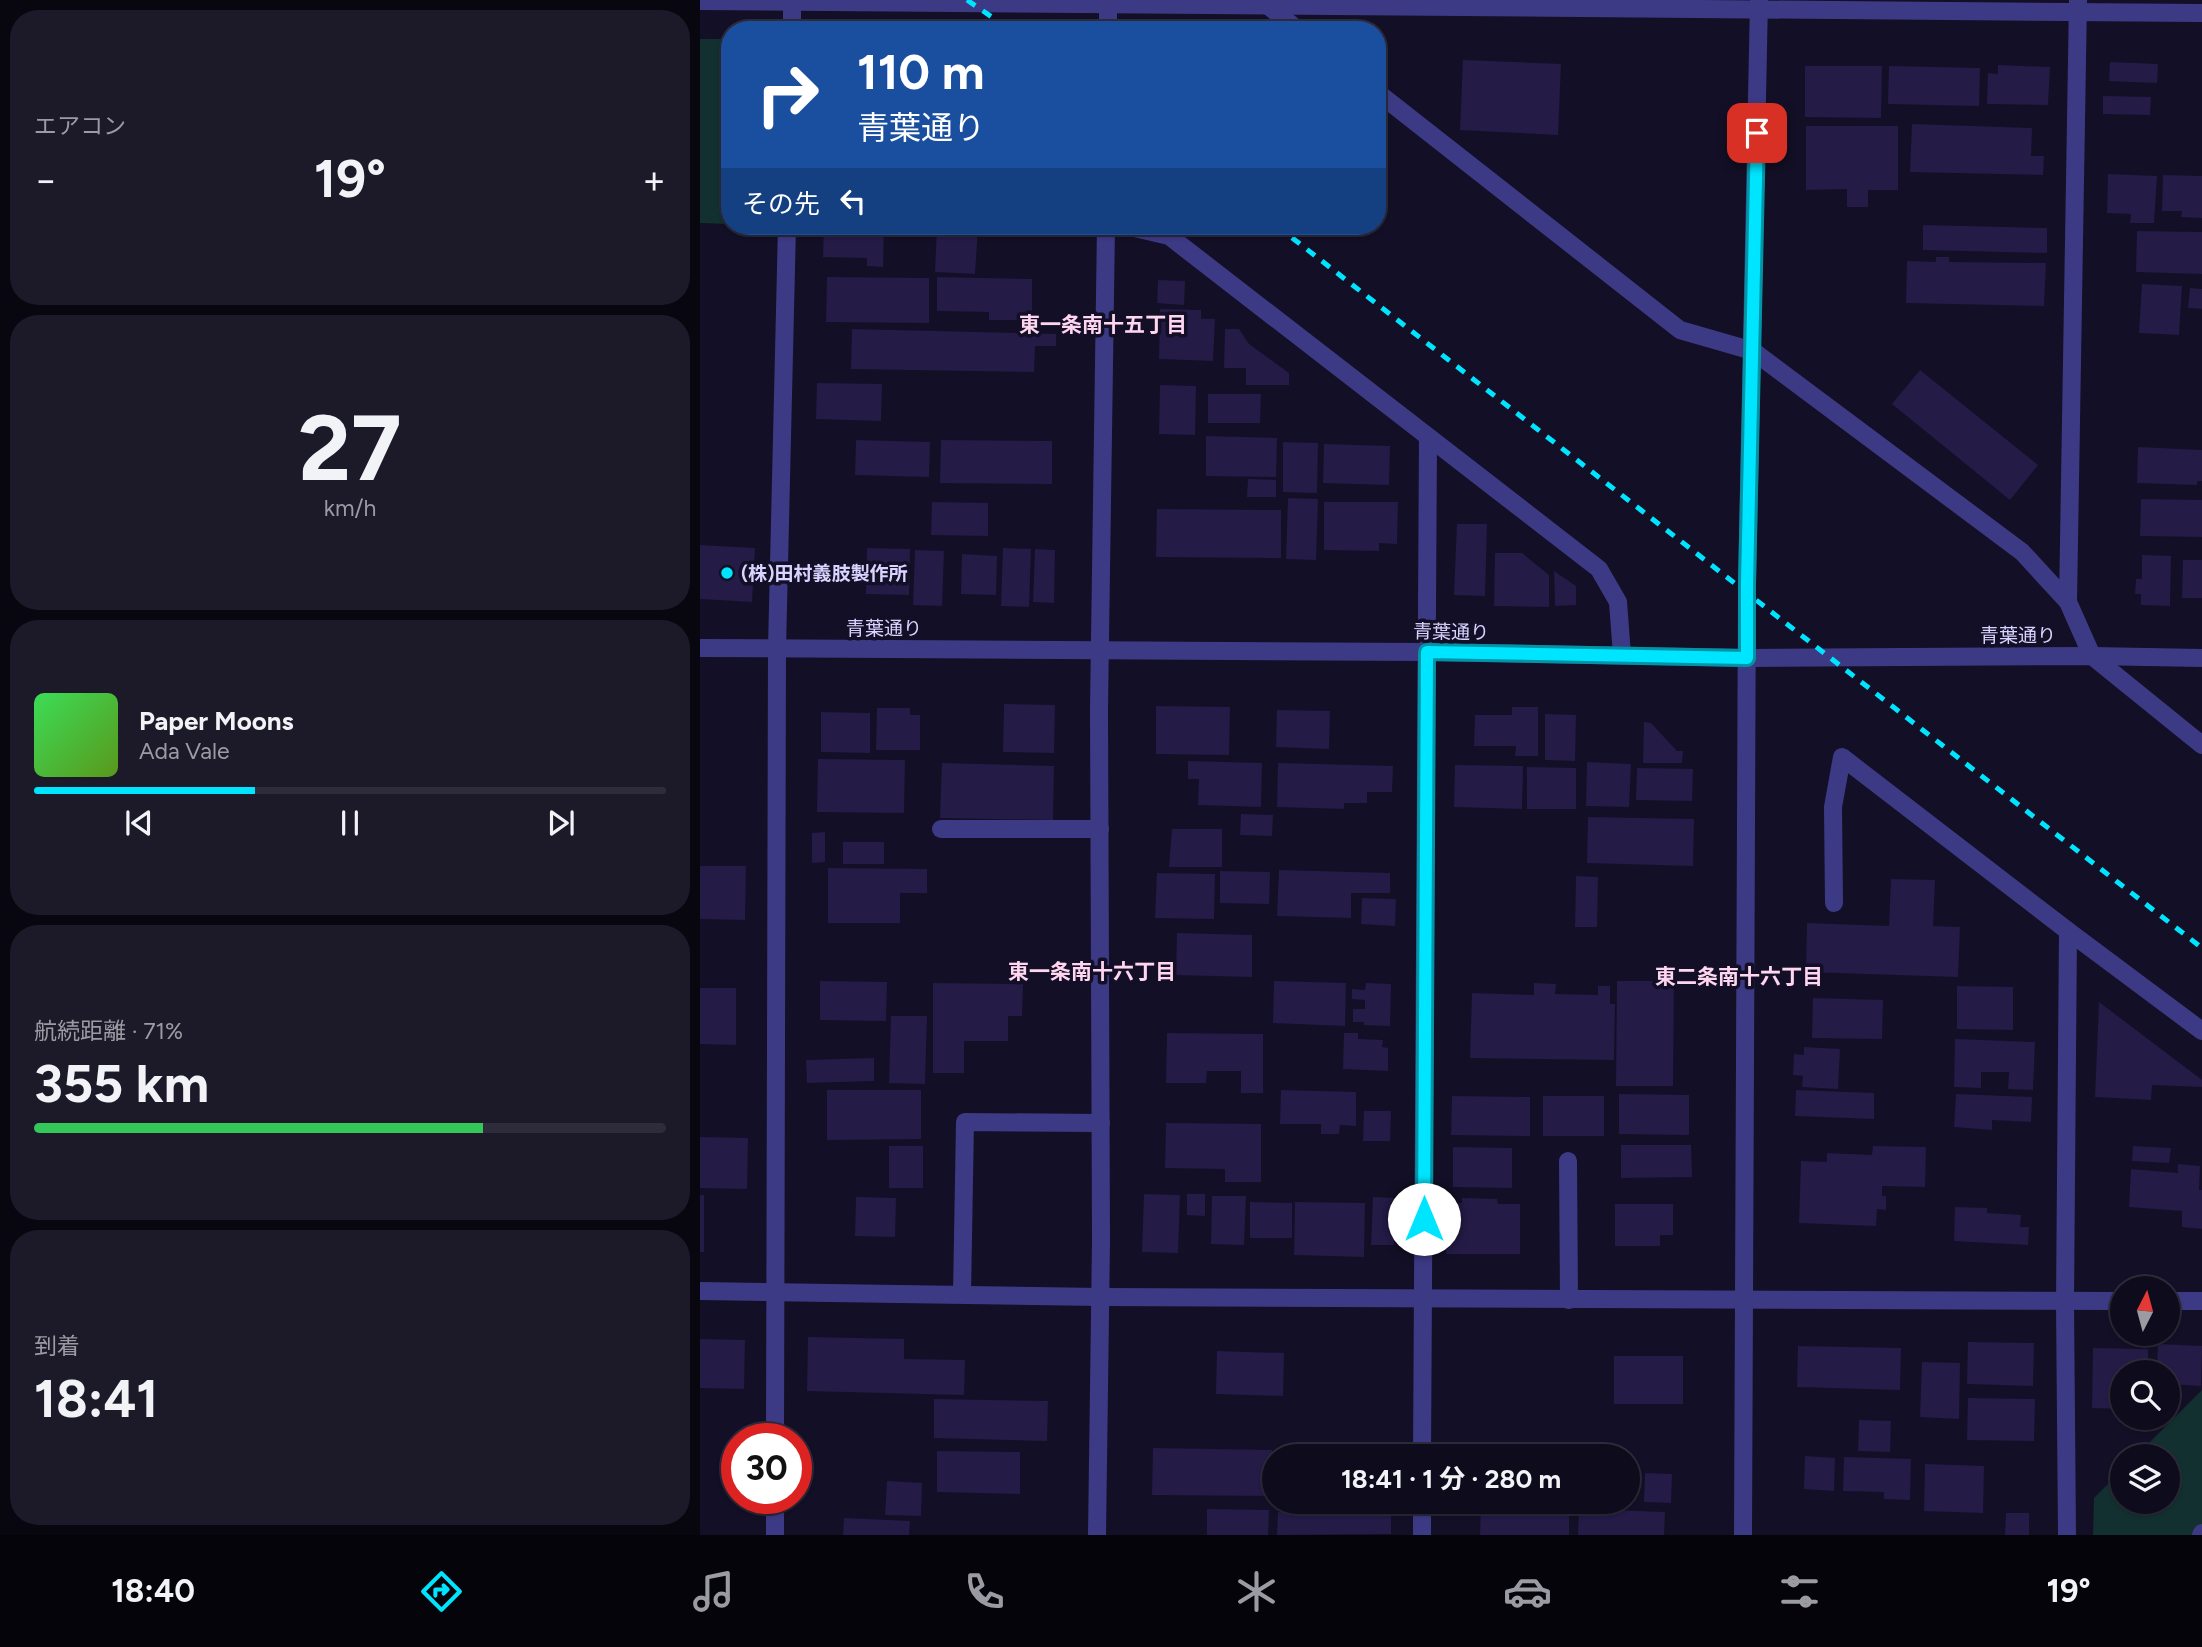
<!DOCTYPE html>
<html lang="ja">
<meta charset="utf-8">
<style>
body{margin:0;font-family:Figtree,"Noto Sans JP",sans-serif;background:#1c1929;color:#f1f3f6;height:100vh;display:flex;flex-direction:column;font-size:26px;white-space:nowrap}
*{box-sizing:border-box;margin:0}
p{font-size:23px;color:#9b9ba3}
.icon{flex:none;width:38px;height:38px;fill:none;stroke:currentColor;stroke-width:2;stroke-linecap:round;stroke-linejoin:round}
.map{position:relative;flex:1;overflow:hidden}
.drawer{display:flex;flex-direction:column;gap:10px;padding:10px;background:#08060f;width:700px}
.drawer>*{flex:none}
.banner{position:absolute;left:21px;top:21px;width:665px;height:214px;border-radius:28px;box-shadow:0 2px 5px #0004,0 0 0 2px #2e2b3b;background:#1a4fa0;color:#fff;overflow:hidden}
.needle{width:46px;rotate:6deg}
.controls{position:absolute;left:1410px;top:1276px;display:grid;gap:14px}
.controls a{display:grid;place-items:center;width:70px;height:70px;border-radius:50%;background:#0e0b1c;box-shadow:0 2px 5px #0004,0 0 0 2px #2e2b3b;font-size:35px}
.speed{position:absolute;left:21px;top:1423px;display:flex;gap:14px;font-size:35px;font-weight:700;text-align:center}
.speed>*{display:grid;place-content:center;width:91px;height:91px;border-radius:50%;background:#0e0b1c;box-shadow:0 2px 5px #0004,0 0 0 2px #2e2b3b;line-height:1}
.speed .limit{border:10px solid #d22;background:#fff;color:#111}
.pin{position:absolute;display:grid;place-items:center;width:60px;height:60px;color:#fff;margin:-30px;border-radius:14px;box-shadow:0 4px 10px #0006}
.me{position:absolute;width:77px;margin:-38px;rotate:0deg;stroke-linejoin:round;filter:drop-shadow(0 0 5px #0008)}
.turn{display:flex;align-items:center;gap:24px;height:147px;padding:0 21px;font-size:32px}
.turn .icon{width:91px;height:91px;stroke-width:2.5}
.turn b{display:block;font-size:49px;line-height:60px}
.then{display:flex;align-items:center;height:66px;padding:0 21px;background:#0003;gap:14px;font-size:26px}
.big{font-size:52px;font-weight:700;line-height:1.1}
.drawer .widget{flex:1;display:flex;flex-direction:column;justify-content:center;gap:10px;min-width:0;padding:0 24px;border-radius:28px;background:#1c1929}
.drawer .dial{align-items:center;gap:0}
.dial b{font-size:91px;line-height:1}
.song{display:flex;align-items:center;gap:21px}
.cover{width:84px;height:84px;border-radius:10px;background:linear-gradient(135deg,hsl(130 70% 55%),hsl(90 70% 35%))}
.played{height:7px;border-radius:4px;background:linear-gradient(90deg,#00e5ff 35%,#2e2b3b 35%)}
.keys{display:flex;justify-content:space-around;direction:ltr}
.heat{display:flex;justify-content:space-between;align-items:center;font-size:38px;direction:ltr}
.charge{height:10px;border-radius:5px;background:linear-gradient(90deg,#34c759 71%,#2e2b3b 0)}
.trip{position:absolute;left:562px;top:1444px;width:378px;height:70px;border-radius:35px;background:#0e0b1c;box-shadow:0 2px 5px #0004,0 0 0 2px #2e2b3b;font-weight:700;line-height:70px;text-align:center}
.dock{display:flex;height:112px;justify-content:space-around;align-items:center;background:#06040b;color:#9b9ba3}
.dock .icon{width:49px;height:49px}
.dock .selected{color:#00e5ff}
.dock b{font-size:32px;color:#f1f3f6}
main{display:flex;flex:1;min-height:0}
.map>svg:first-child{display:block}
.green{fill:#12302f}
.building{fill:#241b47}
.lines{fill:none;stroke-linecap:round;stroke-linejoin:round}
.minor{stroke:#3d3a85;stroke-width:18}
.rail{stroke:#00e5ff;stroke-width:5;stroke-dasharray:10 9;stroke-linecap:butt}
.route-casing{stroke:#0095a6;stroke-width:18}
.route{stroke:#00e5ff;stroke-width:12}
.poi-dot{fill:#00e5ff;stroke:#130f26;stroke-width:2.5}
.labels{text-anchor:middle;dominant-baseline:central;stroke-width:7;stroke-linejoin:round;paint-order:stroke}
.poi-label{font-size:19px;font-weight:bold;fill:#d9d4ff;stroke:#130f26;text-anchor:start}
.street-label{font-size:19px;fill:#d9d4ff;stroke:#130f26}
.neighbourhood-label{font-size:21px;font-weight:bold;fill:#ffd6f0;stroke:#130f26}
</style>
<main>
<section class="drawer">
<div class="widget"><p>エアコン</p>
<div class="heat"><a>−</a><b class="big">19°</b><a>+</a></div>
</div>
<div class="widget dial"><b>27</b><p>km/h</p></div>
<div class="widget">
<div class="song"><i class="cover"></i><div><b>Paper Moons</b><p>Ada Vale</p></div></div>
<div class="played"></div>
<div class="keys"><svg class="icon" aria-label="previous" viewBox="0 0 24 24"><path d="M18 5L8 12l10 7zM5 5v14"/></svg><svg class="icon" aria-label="pause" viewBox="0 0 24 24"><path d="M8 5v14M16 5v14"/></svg><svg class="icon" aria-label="next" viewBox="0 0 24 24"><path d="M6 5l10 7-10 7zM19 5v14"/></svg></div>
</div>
<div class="widget"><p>航続距離 · 71%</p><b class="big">355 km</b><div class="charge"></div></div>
<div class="widget"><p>到着</p><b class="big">18:41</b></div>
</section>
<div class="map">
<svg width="1502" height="1535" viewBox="0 0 1502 1535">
<rect width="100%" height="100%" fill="#130f26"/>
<!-- green -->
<g class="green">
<path d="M0 39H30V224L0 223Z"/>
<path d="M1502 1390V1535H1393L1394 1498 1423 1469V1502H1468V1456H1436Z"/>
</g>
<!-- building -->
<g class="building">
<path d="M763 60 861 64 858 135 760 130Z"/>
<path d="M1410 62 1458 64 1457 83 1409 81Z"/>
<path d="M1298 65 1350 67 1348 105 1287 104 1288 73 1298 74Z"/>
<path d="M1105 66H1182L1181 118 1105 117Z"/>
<path d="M1189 66 1280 68 1279 106 1188 104Z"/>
<path d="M1403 96 1451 97 1450 115 1403 114Z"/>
<path d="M1212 124 1332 128 1331 156H1344L1343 175 1210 172Z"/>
<path d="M1106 126H1198V190H1168V207H1147V189L1106 190Z"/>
<path d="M1408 174 1457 176 1454 223H1430L1431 214 1407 213Z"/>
<path d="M1463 175 1502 176V218L1481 217 1482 211H1462Z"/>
<path d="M1223 225 1347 228V253L1223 250Z"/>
<path d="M124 226H184L183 267 167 266V258L123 257Z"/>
<path d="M237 226 278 227 275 274 235 272Z"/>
<path d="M1437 231 1502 232V274L1436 272Z"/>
<path d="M1236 257H1249V262L1346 263 1344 306 1206 303 1207 261 1236 262Z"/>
<path d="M127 277 229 278V323L126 322Z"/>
<path d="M237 277 332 279V320H289V312L237 311Z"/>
<path d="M458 280 485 281 484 305 457 303Z"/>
<path d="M1442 284 1482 286 1479 335 1439 333Z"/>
<path d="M1490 288 1502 289V309L1488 308Z"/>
<path d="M460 309 501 310V319H515L513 361 459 359Z"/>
<path d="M152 329 356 334V346H335L334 372 151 369Z"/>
<path d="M525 329H539L549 344 589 373V385H546V368H524Z"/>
<path d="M1220 370 1338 465 1310 500 1192 404Z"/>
<path d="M117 383 182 384 181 421 116 419Z"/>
<path d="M460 385 496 386 495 435 459 434Z"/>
<path d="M508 394H561L560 423H508Z"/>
<path d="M506 436 577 438 576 477 506 476Z"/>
<path d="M156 440 230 442 229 477 155 475Z"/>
<path d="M241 440 352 441V484L240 483Z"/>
<path d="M583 442 618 443 617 493 583 492Z"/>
<path d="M624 444 690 446 689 485 623 483Z"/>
<path d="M1438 447 1502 450V481H1497V485L1437 483Z"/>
<path d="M548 479 576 480V497H547Z"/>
<path d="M588 498 618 499 616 560 586 559Z"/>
<path d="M1441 499 1502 500V537L1440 536Z"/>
<path d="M232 502 288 503V536L231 535Z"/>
<path d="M624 502H698L697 544 679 543V551L624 550Z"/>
<path d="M457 509 581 510V558L456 557Z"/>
<path d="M757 524H787L785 596 754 595Z"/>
<path d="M0 545 55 548 52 602 0 599Z"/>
<path d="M167 548 210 549 209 595 166 594Z"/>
<path d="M303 548 331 549 329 607 301 606Z"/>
<path d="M335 549 355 550 354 603 333 602Z"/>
<path d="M215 550 244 551 242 606 213 605Z"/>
<path d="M795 553H822L849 575V607L794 606Z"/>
<path d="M262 554 297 556 296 595 261 594Z"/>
<path d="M1442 555 1471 556 1470 606 1441 605V594H1435L1436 579H1442Z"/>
<path d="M1483 560H1502V598H1482Z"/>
<path d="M854 571 876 586V605L855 606Z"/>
<path d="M304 704 355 705 354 753 303 752Z"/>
<path d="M456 706 530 707 529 755 456 754Z"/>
<path d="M812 707H838V756H815L816 746H774L775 715H812Z"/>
<path d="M177 708H210V715H220V750H176Z"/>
<path d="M577 710 630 711 629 749 576 747Z"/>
<path d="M121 712 170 713V753L121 752Z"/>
<path d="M845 714 876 715 875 761 845 760Z"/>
<path d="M944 722 951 723 977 751H983L982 763H943Z"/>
<path d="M118 759 205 760 204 813 117 812Z"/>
<path d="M488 761 562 763 561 807 498 805 499 779H488Z"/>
<path d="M887 762 931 764 929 807 886 806Z"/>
<path d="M242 763 354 766 353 820 240 818Z"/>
<path d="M578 763 693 766 692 792H667V803H644V809L577 807Z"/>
<path d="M755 765 823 766 822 809 754 807Z"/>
<path d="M827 767 876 768V809H827Z"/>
<path d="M937 768 993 769 992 801 936 800Z"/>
<path d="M541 814 573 815 572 836 540 835Z"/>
<path d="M888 817 994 819 993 866 887 863Z"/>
<path d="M472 829H522V867H469Z"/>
<path d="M125 832V862L112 863V833Z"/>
<rect x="143" y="842" width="41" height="22"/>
<path d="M0 866H46L45 920 0 919Z"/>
<path d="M128 868 227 869V893H200V923H128Z"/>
<path d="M579 870 690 873V893H651V918L577 916Z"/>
<path d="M520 871 570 872 569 904 520 903Z"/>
<path d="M457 873 515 874 514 919 455 918Z"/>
<path d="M876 876 898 877 897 927H875Z"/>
<path d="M1191 879 1235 880 1233 926 1260 927 1258 977 1106 972 1107 923 1189 926Z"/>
<path d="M662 898 696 899 695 926 661 924Z"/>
<path d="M477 933 552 935V977L476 975Z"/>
<path d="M120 981 187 982 186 1021 120 1020Z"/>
<path d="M574 981 646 983 645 1026 573 1023Z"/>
<path d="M917 981H974L973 1086H916Z"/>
<path d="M233 983 323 984 322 1016H308V1041H264V1073H233Z"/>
<path d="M666 983 691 984 690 1026 664 1025V1022H653V1009H665V1000L652 999V989L665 990Z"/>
<path d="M834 983 856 984 855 994 898 995V986H910V1004H915L914 1060 770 1058 772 993 834 995Z"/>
<path d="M1257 986 1313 987V1030L1257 1029Z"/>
<path d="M0 988H36V1045L0 1044Z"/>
<path d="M1113 998 1183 1000 1182 1039 1112 1038Z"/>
<path d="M1399 1002 1502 1080V1087L1452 1085 1451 1100 1395 1097Z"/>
<path d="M191 1016H227L225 1084 189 1083Z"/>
<path d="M467 1033 563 1034V1093H541V1071H507L506 1083H466Z"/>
<path d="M644 1033H658V1039L683 1040 682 1047 688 1048V1071L643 1069Z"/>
<path d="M1255 1039 1335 1042 1333 1090 1308 1089 1309 1072H1281V1088L1254 1087Z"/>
<path d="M1104 1047 1140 1049 1138 1089 1102 1087 1103 1076 1093 1075 1094 1054 1104 1055Z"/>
<path d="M174 1058V1081L107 1083 106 1060Z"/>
<path d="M127 1090H221V1139L127 1140Z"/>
<path d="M581 1090 656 1092V1126L640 1125 639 1134H621V1124H580Z"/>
<path d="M1096 1090 1174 1093V1119L1095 1116Z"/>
<path d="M919 1094 989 1095V1135L919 1134Z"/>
<path d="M1256 1094 1332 1097 1331 1122 1292 1120V1130L1254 1127Z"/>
<path d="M752 1096 830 1097V1136L751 1135Z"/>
<rect x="843" y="1096" width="61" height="40"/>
<path d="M664 1111H691L690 1141H663Z"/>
<path d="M466 1123 561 1124V1182H525V1169L465 1168Z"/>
<path d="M0 1137 48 1138 47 1189 0 1188Z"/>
<path d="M921 1145H991L992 1177 921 1178Z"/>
<rect x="189" y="1146" width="34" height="42"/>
<path d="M1173 1146 1226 1147 1225 1187 1182 1186V1196H1186V1210L1177 1209 1176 1226 1099 1223 1101 1161 1127 1162V1153L1172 1155Z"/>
<path d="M1433 1146 1471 1148 1469 1163 1432 1161Z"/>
<path d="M753 1147 812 1148V1188L753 1187Z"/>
<path d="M1478 1164 1500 1166 1499 1190H1502V1229L1482 1227V1211L1429 1207 1431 1169 1478 1173Z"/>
<path d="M444 1194 480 1195 478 1253 442 1252Z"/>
<path d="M487 1194H505V1216L487 1215Z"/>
<rect x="0" y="1195" width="4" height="57"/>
<path d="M512 1196H546L544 1245 511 1244Z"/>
<path d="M156 1197 196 1198 195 1237 155 1236Z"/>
<path d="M673 1197 695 1198 694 1245H671Z"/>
<path d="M762 1198 797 1199 798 1204H820V1254H746V1203H762Z"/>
<path d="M550 1202 592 1203V1238H550Z"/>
<path d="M595 1202 665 1203 664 1257 594 1255Z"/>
<path d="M915 1204H973V1235H960V1246H915Z"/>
<path d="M1255 1207 1287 1208V1213L1321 1215 1320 1227H1329L1328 1245 1254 1241Z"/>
<path d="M108 1337 204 1339V1359L265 1360 264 1395 107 1391Z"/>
<path d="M0 1339 45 1340 44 1389 0 1388Z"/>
<path d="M1268 1342 1334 1343 1333 1386 1267 1384Z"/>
<path d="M1458 1344 1502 1346 1501 1386 1468 1384V1372H1457Z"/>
<path d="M1098 1346 1201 1348 1200 1390 1097 1387Z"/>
<path d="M1393 1348 1448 1349V1372H1423V1409L1392 1408Z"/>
<path d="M517 1351 584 1353 583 1396 516 1394Z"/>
<rect x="914" y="1356" width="69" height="48"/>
<path d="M1222 1362 1260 1363 1259 1419 1220 1417Z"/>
<path d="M1268 1398 1335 1399 1334 1441 1267 1440Z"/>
<path d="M234 1399 348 1401 347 1441 234 1438Z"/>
<path d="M1159 1420 1191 1421 1190 1452 1158 1451Z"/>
<path d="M453 1448 572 1450 571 1496 452 1495Z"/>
<path d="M237 1451 320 1452V1494L237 1492Z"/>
<path d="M583 1452 625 1454V1456H583Z"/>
<path d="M1105 1456 1135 1458 1134 1491 1104 1489Z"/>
<path d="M1144 1457 1211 1459 1210 1500 1184 1499V1492L1143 1491Z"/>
<path d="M1225 1464 1284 1466 1283 1513 1224 1511Z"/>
<path d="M945 1473 972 1474 971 1503 944 1502Z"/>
<path d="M187 1481 222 1483 221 1516 185 1515Z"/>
<path d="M781 1505 869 1507V1535H780Z"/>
<path d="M507 1509 569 1510 568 1535H507Z"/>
<path d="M879 1509 965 1512 964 1535H878Z"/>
<path d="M578 1512 691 1513V1534L577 1535Z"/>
<path d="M1306 1513H1329V1535H1305Z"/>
<path d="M144 1518 210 1521 209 1535H143Z"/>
</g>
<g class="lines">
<!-- minor -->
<g class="minor">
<path d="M0 1 1502 13"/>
<path d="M566 4 598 30"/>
<path d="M92 30V0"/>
<path d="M408 30V0"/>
<path d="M677 92 980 330 1053 351 1322 552 1368 602 1392 656 1502 745"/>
<path d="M426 226 469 236 899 569 918 602 922 655"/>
<path d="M1368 602 1378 0"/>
<path d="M0 648 727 652 1047 658 1392 656 1502 658"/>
<path d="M241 829H400"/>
<path d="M1134 903 1133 807 1142 757 1368 931 1365 1302 1367 1535"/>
<path d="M1368 931 1502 1031"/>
<path d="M868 1161 869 1300"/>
<path d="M0 1291 400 1297 1423 1301"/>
<path d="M262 1294 265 1122 401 1123"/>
<path d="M1468 1301H1502"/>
<path d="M75 1438 77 649 87 226"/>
<path d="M722 1456 728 437"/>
<path d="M75 1535V1498"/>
<path d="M397 1535 401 1241 399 709 406 226"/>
<path d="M722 1535V1502"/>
<path d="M1043 1535 1047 584 1059 0"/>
<path d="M1501 1535 1502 1533"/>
</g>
<!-- rail -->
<g class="rail">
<path d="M267 0 311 30"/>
<path d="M577 226 1502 948"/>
</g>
</g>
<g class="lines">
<!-- route casing -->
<g class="route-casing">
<path id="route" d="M724 1219 727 652 1047 658V584L1057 133"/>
</g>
<!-- route -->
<use href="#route" class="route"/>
</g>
<!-- markers -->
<circle class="poi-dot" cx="27" cy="573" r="7"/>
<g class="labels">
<!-- poi labels -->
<g class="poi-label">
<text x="41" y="573">(株)田村義肢製作所</text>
</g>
<!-- street labels -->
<g class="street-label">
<text x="184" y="628">青葉通り</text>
<text transform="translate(751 632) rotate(1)">青葉通り</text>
<text x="1318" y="635">青葉通り</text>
</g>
<!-- neighbourhood labels -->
<g class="neighbourhood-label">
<text x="403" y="324">東一条南十五丁目</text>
<text x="392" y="971">東一条南十六丁目</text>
<text x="1039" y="976">東二条南十六丁目</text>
</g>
</g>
</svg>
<div class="controls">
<a><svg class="needle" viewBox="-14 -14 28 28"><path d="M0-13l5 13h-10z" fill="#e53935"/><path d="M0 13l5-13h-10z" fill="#9b9ba3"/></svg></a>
<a><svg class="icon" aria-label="search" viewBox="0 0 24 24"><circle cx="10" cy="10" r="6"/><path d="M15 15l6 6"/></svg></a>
<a><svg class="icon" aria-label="layers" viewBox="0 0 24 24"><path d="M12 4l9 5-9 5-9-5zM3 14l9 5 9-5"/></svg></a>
</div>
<div class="speed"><div class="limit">30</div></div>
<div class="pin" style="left:1057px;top:133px;background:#d93025"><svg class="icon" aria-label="arrive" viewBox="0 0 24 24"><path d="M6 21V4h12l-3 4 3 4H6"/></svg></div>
<svg class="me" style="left:724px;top:1219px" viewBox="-20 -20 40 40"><circle r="19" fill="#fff"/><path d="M0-13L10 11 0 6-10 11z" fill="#00e5ff"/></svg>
<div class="trip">18:41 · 1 分 · 280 m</div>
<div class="banner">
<div class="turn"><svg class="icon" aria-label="right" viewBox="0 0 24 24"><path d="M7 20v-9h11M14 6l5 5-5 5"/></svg><div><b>110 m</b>青葉通り</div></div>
<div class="then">その先<svg class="icon" aria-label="left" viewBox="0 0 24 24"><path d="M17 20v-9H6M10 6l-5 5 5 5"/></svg></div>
</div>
</div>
</main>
<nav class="dock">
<b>18:40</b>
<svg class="icon selected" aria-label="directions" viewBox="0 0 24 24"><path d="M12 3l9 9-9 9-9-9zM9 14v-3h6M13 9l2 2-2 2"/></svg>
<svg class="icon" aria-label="music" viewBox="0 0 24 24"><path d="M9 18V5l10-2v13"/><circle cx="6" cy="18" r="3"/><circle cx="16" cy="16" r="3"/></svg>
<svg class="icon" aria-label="phone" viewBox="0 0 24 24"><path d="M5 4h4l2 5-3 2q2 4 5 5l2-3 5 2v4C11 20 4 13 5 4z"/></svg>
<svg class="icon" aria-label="climate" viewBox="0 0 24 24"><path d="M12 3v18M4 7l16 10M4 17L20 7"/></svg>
<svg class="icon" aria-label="car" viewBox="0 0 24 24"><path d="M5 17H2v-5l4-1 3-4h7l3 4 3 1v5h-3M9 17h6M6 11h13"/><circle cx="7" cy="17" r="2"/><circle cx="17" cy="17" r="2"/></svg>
<svg class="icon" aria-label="filters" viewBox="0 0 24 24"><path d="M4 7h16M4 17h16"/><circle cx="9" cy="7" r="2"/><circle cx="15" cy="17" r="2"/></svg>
<b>19°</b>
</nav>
